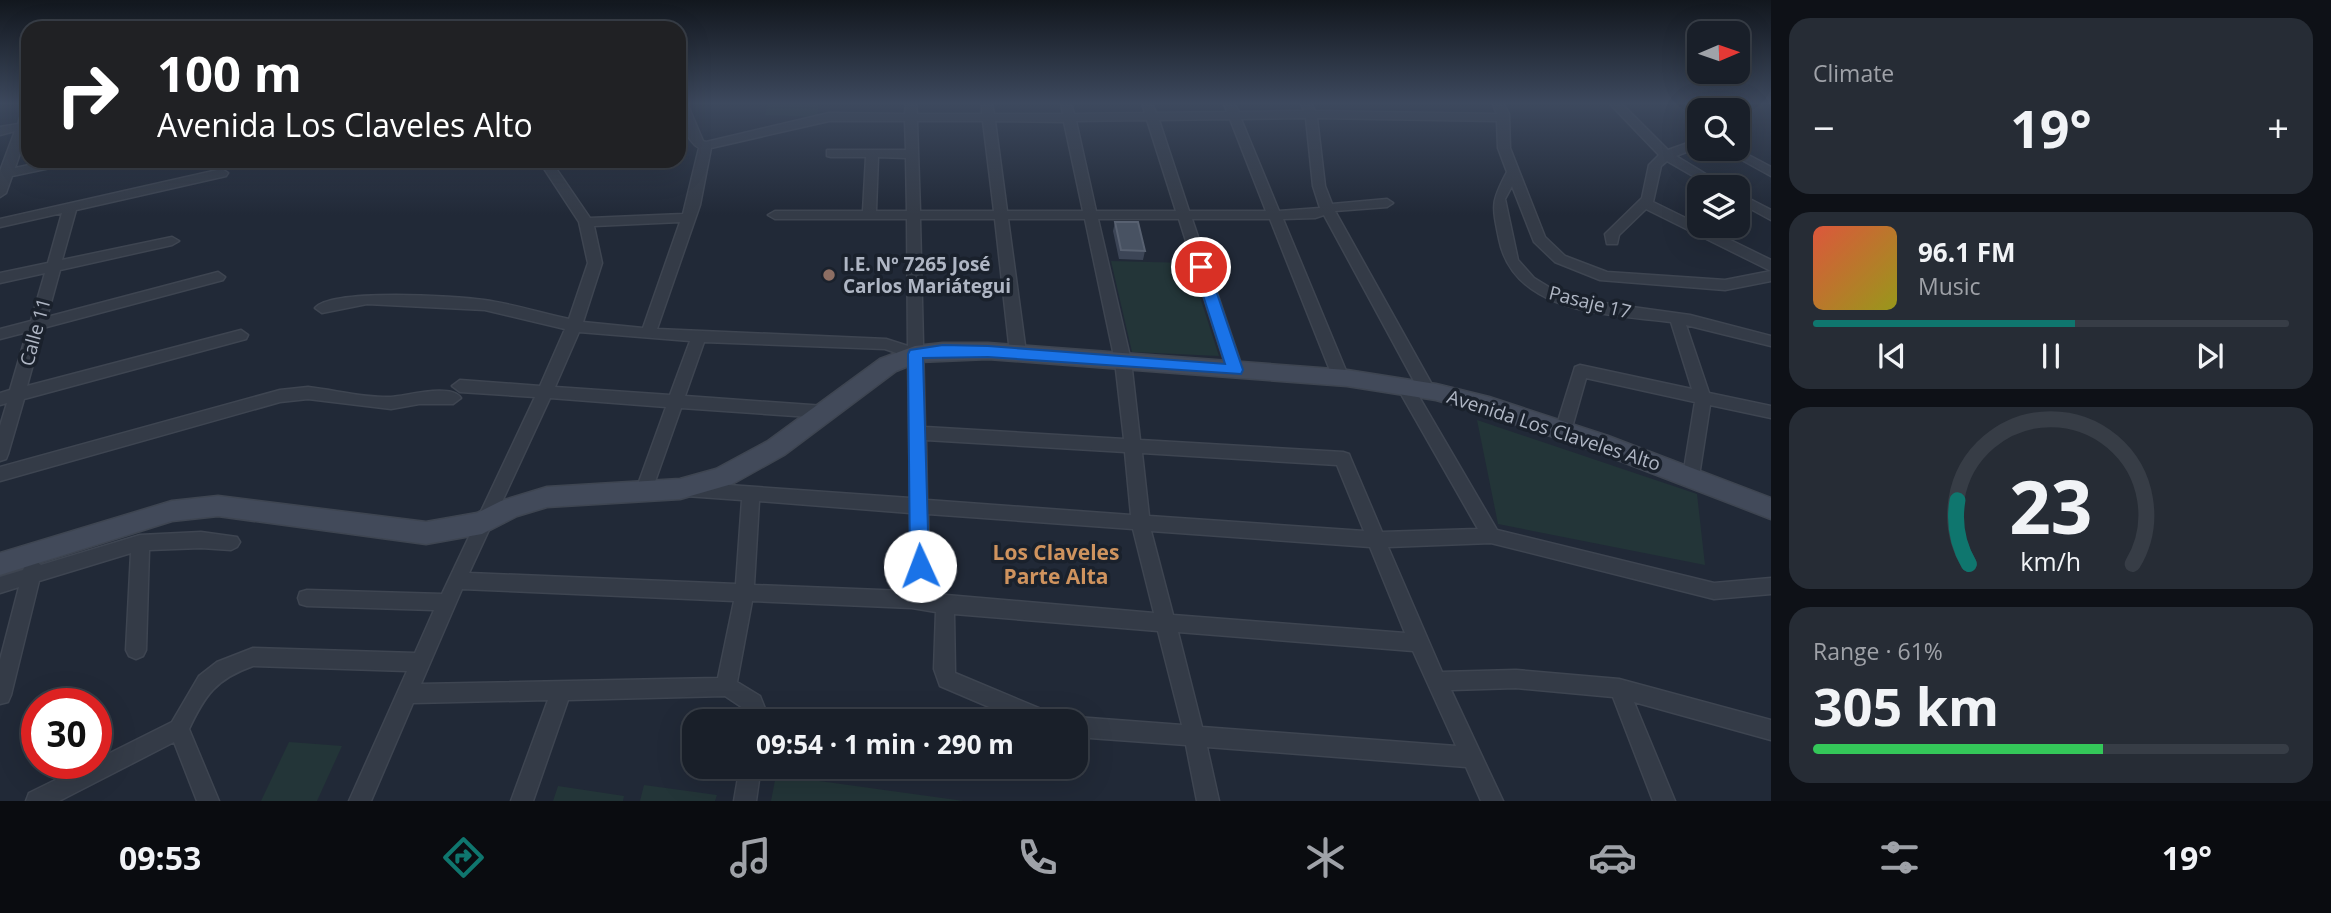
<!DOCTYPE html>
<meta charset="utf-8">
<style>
body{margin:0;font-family:"Open Sans",sans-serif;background:#262c35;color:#f1f3f6;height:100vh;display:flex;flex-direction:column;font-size:26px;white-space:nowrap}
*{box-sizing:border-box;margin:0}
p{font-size:23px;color:#9fa2a8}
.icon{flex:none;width:38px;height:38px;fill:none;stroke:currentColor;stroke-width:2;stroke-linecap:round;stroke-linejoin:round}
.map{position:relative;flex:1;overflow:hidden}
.details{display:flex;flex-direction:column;gap:18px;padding:18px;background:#0e1117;width:560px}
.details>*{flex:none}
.guide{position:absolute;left:21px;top:21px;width:665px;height:147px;border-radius:21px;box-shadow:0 7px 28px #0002,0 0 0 2px #373d46;background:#202124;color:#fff;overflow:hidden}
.needle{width:46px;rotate:88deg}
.controls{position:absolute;left:1687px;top:21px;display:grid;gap:14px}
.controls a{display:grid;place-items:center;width:63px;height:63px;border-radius:14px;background:#191f29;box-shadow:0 7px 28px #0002,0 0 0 2px #373d46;font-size:35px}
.speed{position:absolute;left:21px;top:688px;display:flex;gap:14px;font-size:35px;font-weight:700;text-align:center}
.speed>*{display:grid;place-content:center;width:91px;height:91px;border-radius:50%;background:#191f29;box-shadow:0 7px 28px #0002,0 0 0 2px #373d46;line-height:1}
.speed .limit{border:10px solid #d22;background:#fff;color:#111}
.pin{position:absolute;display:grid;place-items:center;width:60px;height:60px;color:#fff;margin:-30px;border:4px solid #fff;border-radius:50%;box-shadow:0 2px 7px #0007}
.me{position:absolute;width:77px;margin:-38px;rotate:358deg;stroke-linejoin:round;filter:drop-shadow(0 0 5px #0008)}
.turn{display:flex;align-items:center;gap:24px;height:147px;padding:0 21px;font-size:32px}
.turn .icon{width:91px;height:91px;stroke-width:2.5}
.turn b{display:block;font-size:49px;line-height:60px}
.big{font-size:52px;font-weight:700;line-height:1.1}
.details .card{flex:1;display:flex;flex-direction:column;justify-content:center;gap:10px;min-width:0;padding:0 24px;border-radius:21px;background:#262c35}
.details .dial{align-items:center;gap:0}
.dial svg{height:182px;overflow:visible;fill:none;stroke:#373d46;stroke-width:7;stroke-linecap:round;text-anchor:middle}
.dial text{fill:#f1f3f6;stroke:none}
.song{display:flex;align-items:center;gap:21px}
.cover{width:84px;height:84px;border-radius:10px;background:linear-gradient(135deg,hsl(10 70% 55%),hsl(60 70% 35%))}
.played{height:7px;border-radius:4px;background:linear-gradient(90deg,#0f766e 55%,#373d46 55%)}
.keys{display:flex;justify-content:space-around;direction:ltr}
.heat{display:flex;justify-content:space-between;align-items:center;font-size:38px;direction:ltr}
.charge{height:10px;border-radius:5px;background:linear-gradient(90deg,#34c759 61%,#373d46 0)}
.trip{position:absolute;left:682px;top:709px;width:406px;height:70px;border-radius:21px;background:#191f29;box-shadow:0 7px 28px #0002,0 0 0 2px #373d46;font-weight:700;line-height:70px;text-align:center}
.menu{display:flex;height:112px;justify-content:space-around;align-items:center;background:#0a0c10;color:#9fa2a8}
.menu .icon{width:49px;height:49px}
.menu .on{color:#0f766e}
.menu b{font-size:32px;color:#f1f3f6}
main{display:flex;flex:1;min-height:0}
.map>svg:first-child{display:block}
.green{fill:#233538}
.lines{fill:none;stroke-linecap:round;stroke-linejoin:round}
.street-casing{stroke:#3e4551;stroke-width:3}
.secondary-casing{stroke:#3e4551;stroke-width:3}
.street{fill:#343b47;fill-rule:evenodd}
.secondary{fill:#424a5a;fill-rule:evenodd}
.wall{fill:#3c4556}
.building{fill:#485262;stroke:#586171;stroke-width:2}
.route{fill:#1a73e8;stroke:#114b97;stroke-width:2}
.education-dot{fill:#8d6e63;stroke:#1a212c;stroke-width:2.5}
.labels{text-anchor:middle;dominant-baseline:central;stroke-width:7;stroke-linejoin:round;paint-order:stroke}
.poi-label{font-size:19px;font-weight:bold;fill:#afb6c4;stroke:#1a212c;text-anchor:start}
.street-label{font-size:19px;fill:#afb6c4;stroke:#1a212c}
.neighbourhood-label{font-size:21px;font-weight:bold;fill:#cf935e;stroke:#1a212c}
</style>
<main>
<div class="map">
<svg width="1771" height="801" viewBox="0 0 1771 801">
<rect width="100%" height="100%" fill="#212937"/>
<!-- green -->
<g class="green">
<path d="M768 103H819L817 117 765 115Z"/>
<path d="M1111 261 1189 263 1219 356 1132 352Z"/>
<path d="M1477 420 1697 494 1705 565 1498 524Z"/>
<path d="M289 742 342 746 317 801H261Z"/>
<path d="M776 775 964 801H771Z"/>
<path d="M644 785 717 795 715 801H640Z"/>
<path d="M558 786 624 796 623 801H553Z"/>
</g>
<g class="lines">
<!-- street casing -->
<g class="street-casing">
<g id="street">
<path d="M679 103H687L703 141 706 142 829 113 905 114 906 103H916L917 114H982V103H992L994 114H1063L1061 103H1071L1074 114 1145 113 1142 103H1152L1156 113 1227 112 1224 103H1234L1239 112 1304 111 1301 103H1311L1315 111 1497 114 1492 103H1503L1509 114 1510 148 1545 237 1565 256 1607 272 1725 280 1771 271V281L1725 290 1600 280 1555 262 1534 242 1512 186 1505 199 1518 260 1534 278 1552 289 1589 301 1690 315 1771 336V346L1686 325 1709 393 1771 406V418L1710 405 1699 476 1697 481 1691 483 1685 481 1683 476 1695 402 1586 378 1571 431 1569 435H1557L1555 431 1575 367 1580 365 1692 389 1671 322C1610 314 1514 315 1499 239 1492 205 1491 202 1507 172L1498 148 1497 121 1317 118 1325 186 1332 204 1387 199 1393 203 1387 207 1335 211 1435 390 1433 394H1421L1324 215 1315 218 1283 219 1349 378 1341 384 1333 378 1270 219H1192L1243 370 1235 376 1227 370 1179 219H1098L1131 361 1140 440 1343 452 1349 454 1351 459 1382 532 1478 529 1397 387 1405 381 1411 383 1497 530 1714 583 1771 578V594L1714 599 1491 543 1388 547 1442 672 1516 670 1619 679 1771 720V740L1634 702 1675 801H1653L1613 697 1516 688 1451 690 1503 801H1481L1466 767 1207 747 1219 801H1197L1186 745 1076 737V721H1068L1076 717 1182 725 1158 631 954 614 955 673 1053 714 1056 721H1022L940 686 934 669 936 612 912 608 752 601 737 682 760 696 770 721H750L746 710 725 696 568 700 533 801H511L548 700 413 703 371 801H349L407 671 253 666C216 679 205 695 189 729L219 801H197L174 742 59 801H26L29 793 90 763H96V760L172 722 199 676 217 662 253 648 415 653 434 610 307 606 300 604 298 598 300 592 307 590 442 594 535 397 460 392 452 386 460 380 540 386 565 329 485 310 367 304 322 313 315 308C332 288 456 296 484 300 513 304 541 313 569 319L588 263 579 222 539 161H551L590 218 683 214 699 148C686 141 679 116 679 103ZM1306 118 1313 186 1320 208 1279 211 1241 119ZM1230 119 1266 211H1189L1159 120ZM1147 120 1176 211H1096L1076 121ZM829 121H905L906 150H827V156L831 157H866L863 211H775L768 215 775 219H907L908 346 886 339 657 329 700 205 711 148ZM917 121H983L994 211H920ZM995 121 1064 122 1083 211H1007ZM878 157 906 158 907 211H876ZM920 219H995L1010 353 1018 358 1026 353 1008 219H1085L1115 361 1124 439 925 427ZM680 222 643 328 583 322 602 263 594 226ZM579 332 690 341 670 395 555 387ZM704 342 885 349 908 357 910 498 686 482 680 484 678 489 680 494 686 496 742 500 736 584 469 573 550 398 666 407 636 490 638 495 644 497 650 495 652 490 681 408 825 418 831 416 833 412 831 408 825 406 685 396ZM926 440 1125 452 1131 515 927 500ZM1142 453 1337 465 1364 531 1149 516ZM759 501 910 513 911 567 905 591 754 585ZM928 514 1133 529 1154 613 923 593 929 567ZM1151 531 1370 547 1405 633 1173 615ZM462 589 734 601 718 678 421 684ZM1178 632 1413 651 1456 746 1202 727Z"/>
<path d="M1609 103H1621L1668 150 1699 139V147L1676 156 1727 187H1712L1667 161 1661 166 1653 202 1771 260V271L1646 209 1619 235 1617 244H1607L1605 234 1642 198 1649 165 1659 155Z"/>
<path d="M28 108V129L15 168 48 161H71L69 164 12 176 6 193 0 197V171L15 131 0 135V127L18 124 22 112Z"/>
<path d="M1722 149H1737L1771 167V176Z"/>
<path d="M222 169 228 173 226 176 76 210 62 260 172 237 179 241 172 245 60 270 47 317 218 272 225 277 223 280 43 328 27 386 241 330 248 335 246 339 24 399 8 454 6 459 0 461V426L7 403 0 405V393L10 390 27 332 0 339V329L31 321 45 273 0 283V273L48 263 62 213 0 227V219Z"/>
<path d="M1738 193 1771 210V220L1738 202Z"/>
<path d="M308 387C335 390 364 398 391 397 407 396 451 383 461 398L453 404H419L391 409 308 399 280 402 0 481V467L280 390Z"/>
<path d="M201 532 237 537 240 542 237 547 231 550 201 548 149 550 146 650 143 656 136 659 129 656 126 650 131 553 39 581 11 695 8 702 0 704V660L19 587 0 593V577L23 570 27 561 33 559 41 565 140 535Z"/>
<path d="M740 766H761L756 801H734Z"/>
</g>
</g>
<!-- secondary casing -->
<g class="secondary-casing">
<path id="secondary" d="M943 343H988L1347 370 1436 384 1489 397 1608 436 1771 498V519L1592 450 1486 414 1436 400 1347 386 988 359 918 362 896 371 784 455 732 484 680 499 547 507 517 516 482 534 426 544 218 516 172 521 0 575V553L172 501 218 496 426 522 477 513 501 501 547 487 680 479 716 469 768 441 880 359 915 346Z"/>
</g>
<!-- street -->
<use href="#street" class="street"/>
<!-- secondary -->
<use href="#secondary" class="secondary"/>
</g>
<!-- wall -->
<path class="wall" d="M1115 222 1145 251 1143 260 1119 259 1113 231Z"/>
<!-- building -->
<path class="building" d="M1115 222H1138L1145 251 1121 250Z"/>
<!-- sky -->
<linearGradient id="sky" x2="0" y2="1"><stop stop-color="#12171e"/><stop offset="0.48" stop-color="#3d495e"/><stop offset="1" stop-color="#3d495e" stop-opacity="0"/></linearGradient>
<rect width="1771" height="215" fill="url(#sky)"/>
<!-- route -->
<path class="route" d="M1201 262 1208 267 1243 370 1241 374 988 357 923 358 929 566 926 572 920 574 913 572 910 566 908 354 910 350 943 345 988 346 1225 364 1194 267Z"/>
<!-- markers -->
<circle class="education-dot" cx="829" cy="275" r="7"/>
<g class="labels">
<!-- poi labels -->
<g class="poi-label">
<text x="843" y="264">I.E. Nº 7265 José<tspan x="843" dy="22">Carlos Mariátegui</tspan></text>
</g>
<!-- street labels -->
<g class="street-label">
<text transform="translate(1590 302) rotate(14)">Pasaje 17</text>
<text transform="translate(35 332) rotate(-75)">Calle 11</text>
<text transform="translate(1554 430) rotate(18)">Avenida Los Claveles Alto</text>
</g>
<!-- neighbourhood labels -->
<g class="neighbourhood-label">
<text x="1056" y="552">Los Claveles<tspan x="1056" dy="24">Parte Alta</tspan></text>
</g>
</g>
</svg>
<div class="controls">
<a><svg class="needle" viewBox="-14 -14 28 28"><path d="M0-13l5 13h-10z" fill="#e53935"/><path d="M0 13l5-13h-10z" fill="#9fa2a8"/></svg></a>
<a><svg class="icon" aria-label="search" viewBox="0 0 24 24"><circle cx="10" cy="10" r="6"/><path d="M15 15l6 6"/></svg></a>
<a><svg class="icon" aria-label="layers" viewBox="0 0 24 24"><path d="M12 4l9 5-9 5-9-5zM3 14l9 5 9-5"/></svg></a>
</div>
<div class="speed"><div class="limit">30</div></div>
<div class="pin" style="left:1201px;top:267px;background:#d93025"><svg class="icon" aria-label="arrive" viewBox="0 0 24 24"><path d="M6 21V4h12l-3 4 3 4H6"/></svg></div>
<svg class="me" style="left:920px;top:566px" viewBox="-20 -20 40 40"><circle r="19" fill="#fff"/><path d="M0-13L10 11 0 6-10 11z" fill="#1a73e8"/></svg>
<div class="trip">09:54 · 1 min · 290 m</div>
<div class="guide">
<div class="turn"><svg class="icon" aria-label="right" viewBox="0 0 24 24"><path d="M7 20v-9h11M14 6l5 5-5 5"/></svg><div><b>100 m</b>Avenida Los Claveles Alto</div></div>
</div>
</div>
<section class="details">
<div class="card"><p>Climate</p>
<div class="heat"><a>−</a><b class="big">19°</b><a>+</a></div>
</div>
<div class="card">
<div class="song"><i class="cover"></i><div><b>96.1 FM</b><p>Music</p></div></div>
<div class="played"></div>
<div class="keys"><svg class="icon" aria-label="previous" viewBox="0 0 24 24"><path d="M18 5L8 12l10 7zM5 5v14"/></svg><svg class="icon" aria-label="pause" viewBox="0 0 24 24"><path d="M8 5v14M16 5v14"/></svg><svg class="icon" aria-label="next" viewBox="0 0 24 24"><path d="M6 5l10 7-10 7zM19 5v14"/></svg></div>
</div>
<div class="card dial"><svg viewBox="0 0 100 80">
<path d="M14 69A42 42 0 1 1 86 69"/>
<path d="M14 69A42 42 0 0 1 9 41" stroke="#0f766e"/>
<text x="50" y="56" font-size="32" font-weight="700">23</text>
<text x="50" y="72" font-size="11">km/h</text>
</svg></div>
<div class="card"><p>Range · 61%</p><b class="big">305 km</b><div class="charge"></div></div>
</section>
</main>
<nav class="menu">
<b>09:53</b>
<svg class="icon on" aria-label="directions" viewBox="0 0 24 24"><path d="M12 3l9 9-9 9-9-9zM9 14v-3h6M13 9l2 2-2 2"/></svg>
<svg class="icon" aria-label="music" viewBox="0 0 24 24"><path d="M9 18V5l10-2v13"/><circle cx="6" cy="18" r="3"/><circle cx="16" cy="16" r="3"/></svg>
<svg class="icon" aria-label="phone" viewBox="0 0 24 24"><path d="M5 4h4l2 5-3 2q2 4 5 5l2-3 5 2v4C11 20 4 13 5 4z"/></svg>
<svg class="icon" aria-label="climate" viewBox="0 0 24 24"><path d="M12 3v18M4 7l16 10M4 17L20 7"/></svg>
<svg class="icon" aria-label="car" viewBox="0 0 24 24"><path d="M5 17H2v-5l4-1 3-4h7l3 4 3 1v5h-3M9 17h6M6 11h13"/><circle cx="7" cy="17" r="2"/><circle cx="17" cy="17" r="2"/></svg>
<svg class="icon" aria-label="filters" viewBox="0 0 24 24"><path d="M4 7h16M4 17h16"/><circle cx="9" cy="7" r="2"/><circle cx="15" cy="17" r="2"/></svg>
<b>19°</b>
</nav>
